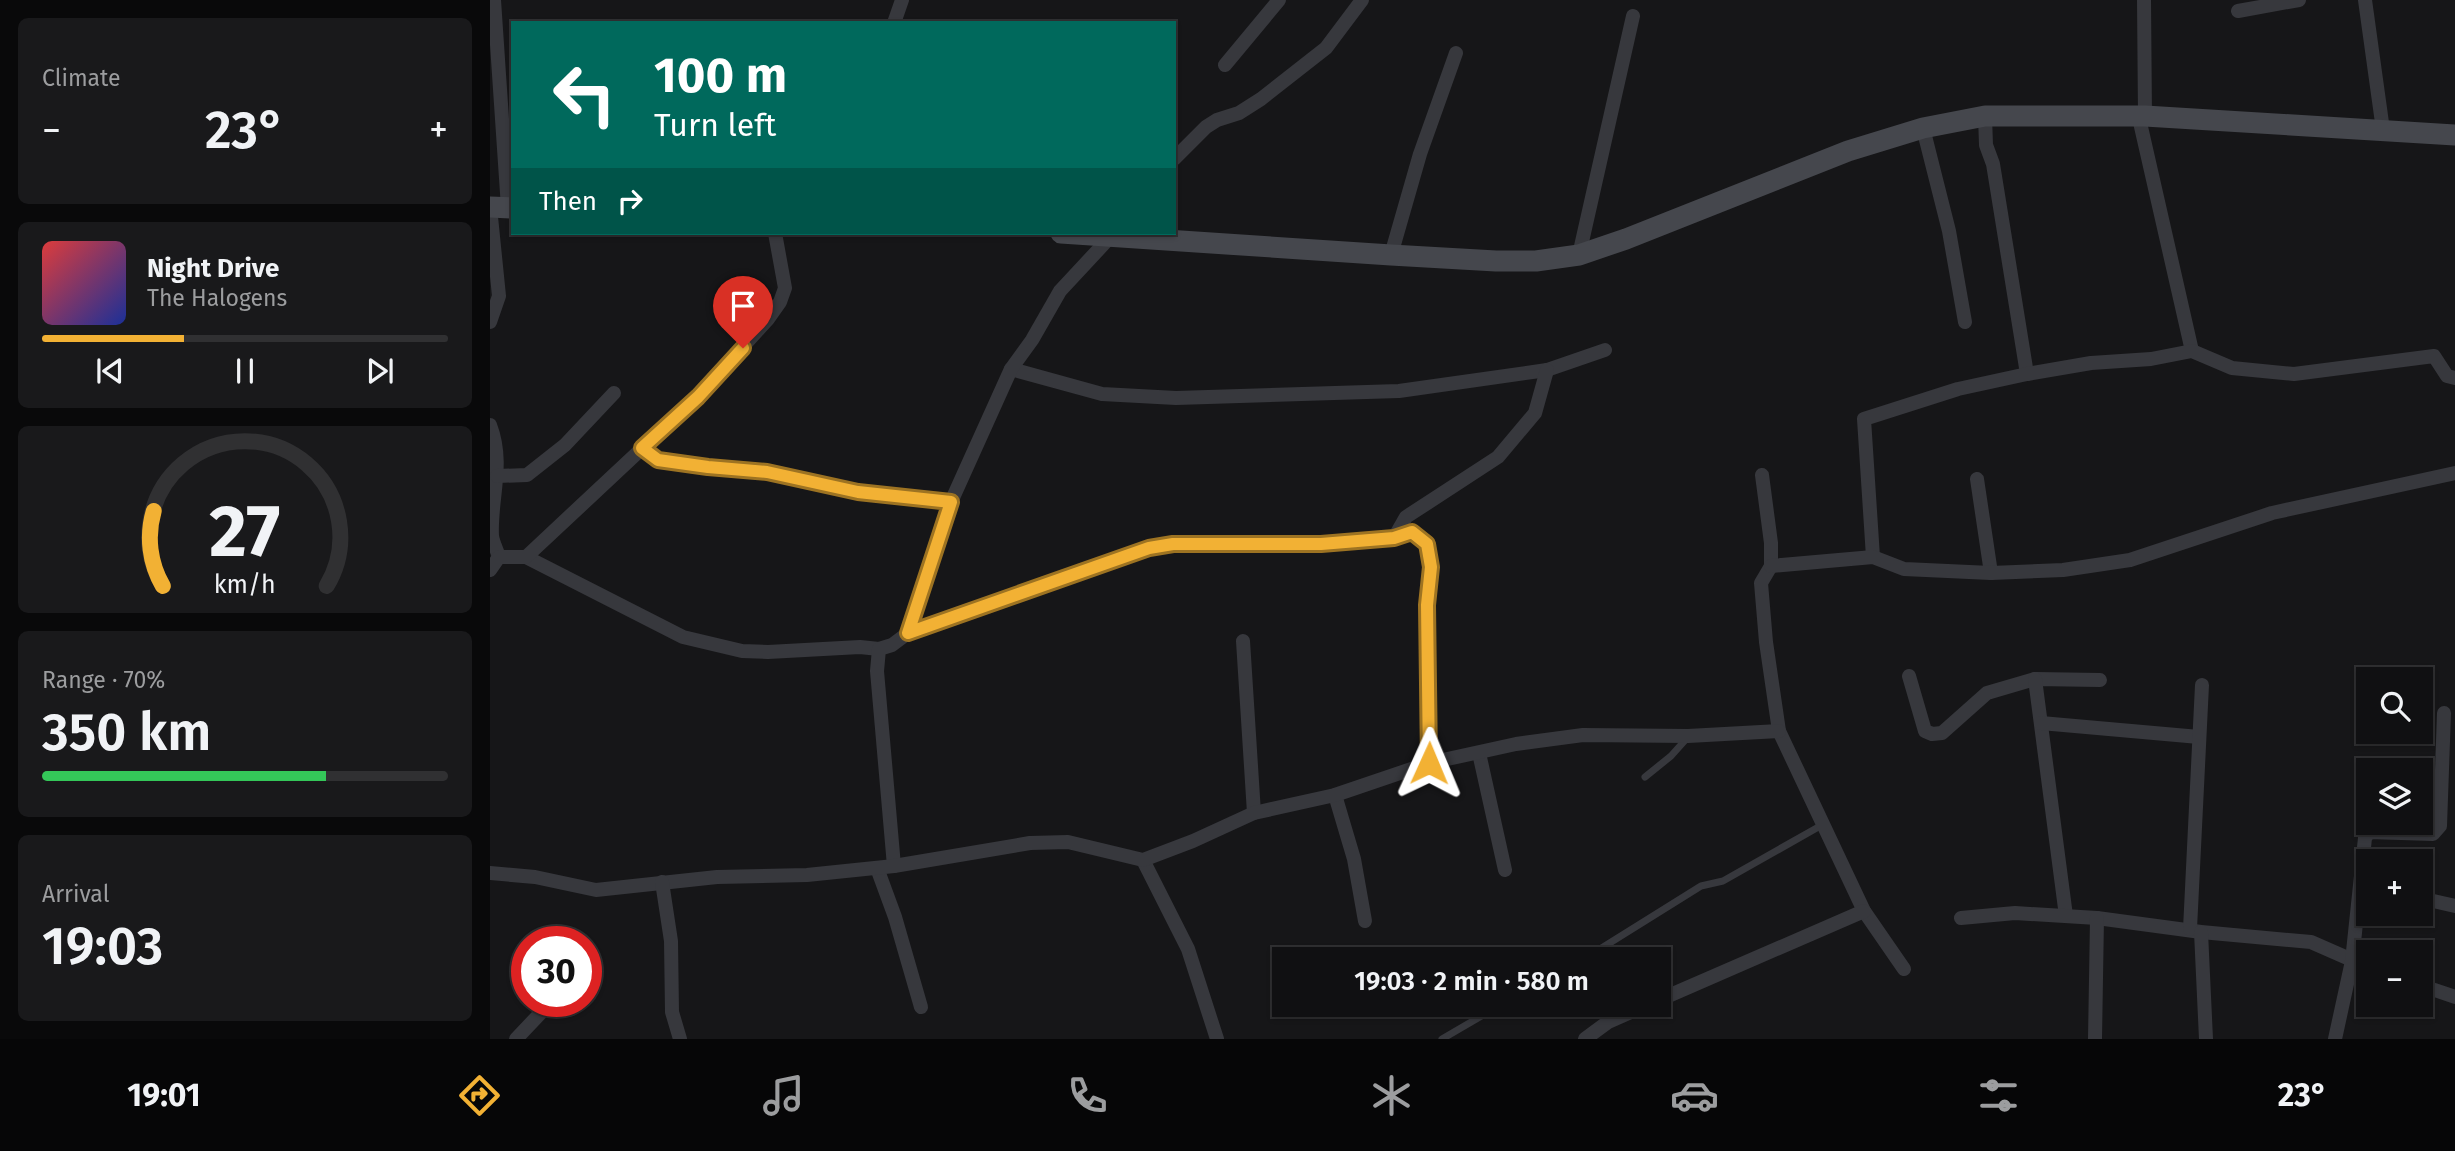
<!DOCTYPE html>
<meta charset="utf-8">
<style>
body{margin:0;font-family:"Fira Sans",sans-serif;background:#19191b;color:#f1f3f6;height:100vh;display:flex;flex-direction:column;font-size:26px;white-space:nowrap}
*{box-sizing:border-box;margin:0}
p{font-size:23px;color:#9c9d9f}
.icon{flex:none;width:38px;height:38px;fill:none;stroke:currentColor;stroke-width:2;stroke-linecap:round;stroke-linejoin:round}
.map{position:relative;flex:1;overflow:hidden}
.panel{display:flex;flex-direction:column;gap:18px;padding:18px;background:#09090a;width:490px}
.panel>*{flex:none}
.hud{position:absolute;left:21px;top:21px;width:665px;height:214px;border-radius:0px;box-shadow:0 2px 5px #0004,0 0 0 2px #303032;background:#00695c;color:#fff;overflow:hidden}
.fabs{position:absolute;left:1866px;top:667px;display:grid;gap:14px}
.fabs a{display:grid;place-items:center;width:77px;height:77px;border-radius:0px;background:#101012;box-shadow:0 2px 5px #0004,0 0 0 2px #303032;font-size:35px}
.speed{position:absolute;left:21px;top:926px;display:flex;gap:14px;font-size:35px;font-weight:700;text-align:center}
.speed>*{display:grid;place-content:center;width:91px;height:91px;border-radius:50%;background:#101012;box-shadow:0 2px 5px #0004,0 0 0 2px #303032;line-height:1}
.speed .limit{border:10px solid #d22;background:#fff;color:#111}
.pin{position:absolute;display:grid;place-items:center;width:60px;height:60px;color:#fff;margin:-72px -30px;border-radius:50% 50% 50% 0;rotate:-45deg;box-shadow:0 0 7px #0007}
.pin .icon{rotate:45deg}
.me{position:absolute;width:77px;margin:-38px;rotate:1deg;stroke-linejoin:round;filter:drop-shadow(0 0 5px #0008)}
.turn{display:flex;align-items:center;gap:24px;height:147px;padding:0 28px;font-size:32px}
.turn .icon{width:91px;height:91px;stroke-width:2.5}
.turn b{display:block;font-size:49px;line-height:60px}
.then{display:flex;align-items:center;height:66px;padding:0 28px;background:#0003;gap:14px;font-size:26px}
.big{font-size:52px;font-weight:600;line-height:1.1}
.panel .card{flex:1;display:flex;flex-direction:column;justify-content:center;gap:10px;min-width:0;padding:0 24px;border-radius:10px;background:#19191b}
.panel .dial{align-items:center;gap:0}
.dial svg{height:182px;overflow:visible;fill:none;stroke:#303032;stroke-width:7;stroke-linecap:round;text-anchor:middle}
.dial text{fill:#f1f3f6;stroke:none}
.song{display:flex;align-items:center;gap:21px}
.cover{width:84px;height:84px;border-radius:10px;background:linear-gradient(135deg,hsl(0 70% 55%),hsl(230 70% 35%))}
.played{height:7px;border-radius:4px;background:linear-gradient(90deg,#f2b134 35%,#303032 35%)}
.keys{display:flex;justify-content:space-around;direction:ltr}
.heat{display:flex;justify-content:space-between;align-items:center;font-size:38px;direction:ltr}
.charge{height:10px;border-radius:5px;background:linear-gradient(90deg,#34c759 70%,#303032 0)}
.trip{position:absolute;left:782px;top:947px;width:399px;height:70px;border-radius:0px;background:#101012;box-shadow:0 2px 5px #0004,0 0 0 2px #303032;font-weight:600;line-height:70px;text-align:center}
.tab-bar{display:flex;height:112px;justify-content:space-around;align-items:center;background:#060607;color:#9c9d9f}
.tab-bar .icon{width:49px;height:49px}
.tab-bar .active{color:#f2b134}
.tab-bar b{font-size:32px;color:#f1f3f6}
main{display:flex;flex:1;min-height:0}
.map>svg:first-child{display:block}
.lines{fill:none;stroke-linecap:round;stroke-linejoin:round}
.lane{stroke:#37383d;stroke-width:7}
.street{stroke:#37383d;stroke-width:14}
.secondary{stroke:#45474d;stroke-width:21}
.route-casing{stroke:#9d7322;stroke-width:18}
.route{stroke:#f2b134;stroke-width:12}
</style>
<main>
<section class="panel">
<div class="card"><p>Climate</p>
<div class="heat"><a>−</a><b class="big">23°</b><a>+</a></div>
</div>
<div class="card">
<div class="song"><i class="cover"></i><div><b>Night Drive</b><p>The Halogens</p></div></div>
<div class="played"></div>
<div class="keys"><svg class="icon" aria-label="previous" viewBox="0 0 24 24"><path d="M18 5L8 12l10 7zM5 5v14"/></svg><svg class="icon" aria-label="pause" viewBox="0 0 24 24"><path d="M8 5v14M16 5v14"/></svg><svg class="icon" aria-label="next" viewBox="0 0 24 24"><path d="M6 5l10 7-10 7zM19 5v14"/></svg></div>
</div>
<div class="card dial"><svg viewBox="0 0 100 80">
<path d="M14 69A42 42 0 1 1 86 69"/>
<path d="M14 69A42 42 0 0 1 10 36" stroke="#f2b134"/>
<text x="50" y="56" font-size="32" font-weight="700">27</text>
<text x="50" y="72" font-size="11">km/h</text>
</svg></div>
<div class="card"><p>Range · 70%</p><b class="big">350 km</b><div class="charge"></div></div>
<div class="card"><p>Arrival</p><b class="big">19:03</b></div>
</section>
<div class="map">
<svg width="1965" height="1039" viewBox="0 0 1965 1039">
<rect width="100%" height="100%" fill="#161618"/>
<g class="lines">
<!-- lane -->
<g class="lane">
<path d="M1155 777 1181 756 1198 737"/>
<path d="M1094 959 1211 886 1233 881 1332 825"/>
<path d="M952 1039 1012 1004"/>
</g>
<!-- street -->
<g class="street">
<path d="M4 0 18 208"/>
<path d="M1654 0 1655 116"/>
<path d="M1875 0 1893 130"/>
<path d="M1748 11 1809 0"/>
<path d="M404 23 412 0"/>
<path d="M735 65 789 0"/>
<path d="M1495 116 1496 145 1503 164 1537 374"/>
<path d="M1649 118 1702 351"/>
<path d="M1433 128 1459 231 1475 322"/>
<path d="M684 159 716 127 727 120 749 113 771 99 836 48 872 0"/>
<path d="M901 255 930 154 966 53"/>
<path d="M1089 255 1143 16"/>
<path d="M0 322 9 296 0 207"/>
<path d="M521 369 612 394 686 398 909 391 1057 370 1115 350"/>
<path d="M0 425C15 464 0 499 2 536 3 543 7 550 9 557"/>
<path d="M152 448 168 459 218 467 277 473 368 492 461 502"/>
<path d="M1272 475 1281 543V566L1271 583 1276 642 1289 731 1374 911 1414 969"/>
<path d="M7 476 37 475 75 445 124 393"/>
<path d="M1487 479 1501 573"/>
<path d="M904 538 916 517 1008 457 1045 413 1057 370"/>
<path d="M36 557 193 637 252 651 278 652 370 647 389 649"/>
<path d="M1383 557 1374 419 1468 389 1537 374 1601 363 1661 359 1702 351 1742 368 1804 374 1944 356 1957 376 1965 378"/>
<path d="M1281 566 1383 557 1414 569 1501 573 1573 570 1640 560 1782 513 1965 473"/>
<path d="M0 570 9 557H36L207 397 278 319 290 302 295 288 285 233"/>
<path d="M418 633 461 502 521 369 542 340 570 291 623 234"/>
<path d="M753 641 764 813"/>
<path d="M1419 676 1435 731 1442 734 1452 733 1497 693 1545 679 1610 680"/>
<path d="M1545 679 1576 916"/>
<path d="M1551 723 1709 737"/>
<path d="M989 753 1015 870"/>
<path d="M845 795 864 859 875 921"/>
<path d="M653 860 698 949 727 1039"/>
<path d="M404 866 387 671 389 649 402 645 418 633 470 613 659 548 683 544H831L904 538 922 532 937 544 941 567 937 605 939 763"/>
<path d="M387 868 405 917 431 1007"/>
<path d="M0 873 45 877 106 890 227 877 317 875 404 866 540 843 578 842 653 860 703 841 764 813 845 795 939 763 1026 744 1093 735 1198 736 1289 731"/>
<path d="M172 882 181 941 182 1012 190 1039"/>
<path d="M1930 898 1965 906"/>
<path d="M1471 918 1525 913 1607 918 1711 932 1821 942 1878 967"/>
<path d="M1700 929 1712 685"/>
<path d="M1711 932 1716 1039"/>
<path d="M1930 985 1965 997"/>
<path d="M1169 1000 1374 911"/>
<path d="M26 1039 62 1001"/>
<path d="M1095 1039 1118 1022 1159 1004"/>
<path d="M1605 1039 1607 918"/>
<path d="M1845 1039 1862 961 1875 838 1879 832 1943 834 1950 826 1954 713"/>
</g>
<!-- secondary -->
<g class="secondary">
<path d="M0 207 23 208"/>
<path d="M571 233 901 255 1006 261H1046L1089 255 1136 239 1358 151 1433 128 1495 116H1655L1965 135"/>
</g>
</g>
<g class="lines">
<!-- route casing -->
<g class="route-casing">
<path id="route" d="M253 348 208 397 152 448 168 460 218 467 277 472 368 492 461 502 418 633 659 548 683 544H831L904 538 922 532 937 544 941 567 937 605 939 763"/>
</g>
<!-- route -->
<use href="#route" class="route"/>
</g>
</svg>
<div class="fabs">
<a><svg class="icon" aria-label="search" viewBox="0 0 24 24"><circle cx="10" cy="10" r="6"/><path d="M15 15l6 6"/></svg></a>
<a><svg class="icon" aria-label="layers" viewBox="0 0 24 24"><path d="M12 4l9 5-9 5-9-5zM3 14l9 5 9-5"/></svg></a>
<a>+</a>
<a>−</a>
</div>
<div class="speed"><div class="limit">30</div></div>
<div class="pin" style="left:253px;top:348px;background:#d93025"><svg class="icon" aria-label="arrive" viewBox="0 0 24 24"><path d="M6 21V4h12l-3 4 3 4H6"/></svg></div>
<svg class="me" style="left:939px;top:763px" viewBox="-20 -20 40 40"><path d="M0-17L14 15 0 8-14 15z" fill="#f2b134" stroke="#fff" stroke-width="4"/></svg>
<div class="trip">19:03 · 2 min · 580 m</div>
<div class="hud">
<div class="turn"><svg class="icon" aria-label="left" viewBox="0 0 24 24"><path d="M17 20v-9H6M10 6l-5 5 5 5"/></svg><div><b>100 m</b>Turn left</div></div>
<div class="then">Then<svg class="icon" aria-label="right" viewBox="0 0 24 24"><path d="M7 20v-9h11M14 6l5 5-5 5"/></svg></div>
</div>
</div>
</main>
<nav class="tab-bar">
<b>19:01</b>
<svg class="icon active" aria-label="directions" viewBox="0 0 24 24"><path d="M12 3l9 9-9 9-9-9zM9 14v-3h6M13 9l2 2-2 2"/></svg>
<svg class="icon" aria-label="music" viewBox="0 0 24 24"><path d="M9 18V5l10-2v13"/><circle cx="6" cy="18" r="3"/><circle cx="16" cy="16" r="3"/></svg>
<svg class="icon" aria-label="phone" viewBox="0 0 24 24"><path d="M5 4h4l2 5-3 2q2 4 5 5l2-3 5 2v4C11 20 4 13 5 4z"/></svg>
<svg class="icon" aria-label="climate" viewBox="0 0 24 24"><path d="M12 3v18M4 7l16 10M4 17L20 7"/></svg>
<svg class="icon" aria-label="car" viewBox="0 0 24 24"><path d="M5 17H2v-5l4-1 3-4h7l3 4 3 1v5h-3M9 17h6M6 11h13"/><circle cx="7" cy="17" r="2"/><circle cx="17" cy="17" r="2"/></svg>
<svg class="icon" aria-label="filters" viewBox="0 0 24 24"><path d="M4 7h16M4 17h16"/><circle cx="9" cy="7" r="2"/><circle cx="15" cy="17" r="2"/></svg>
<b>23°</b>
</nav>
